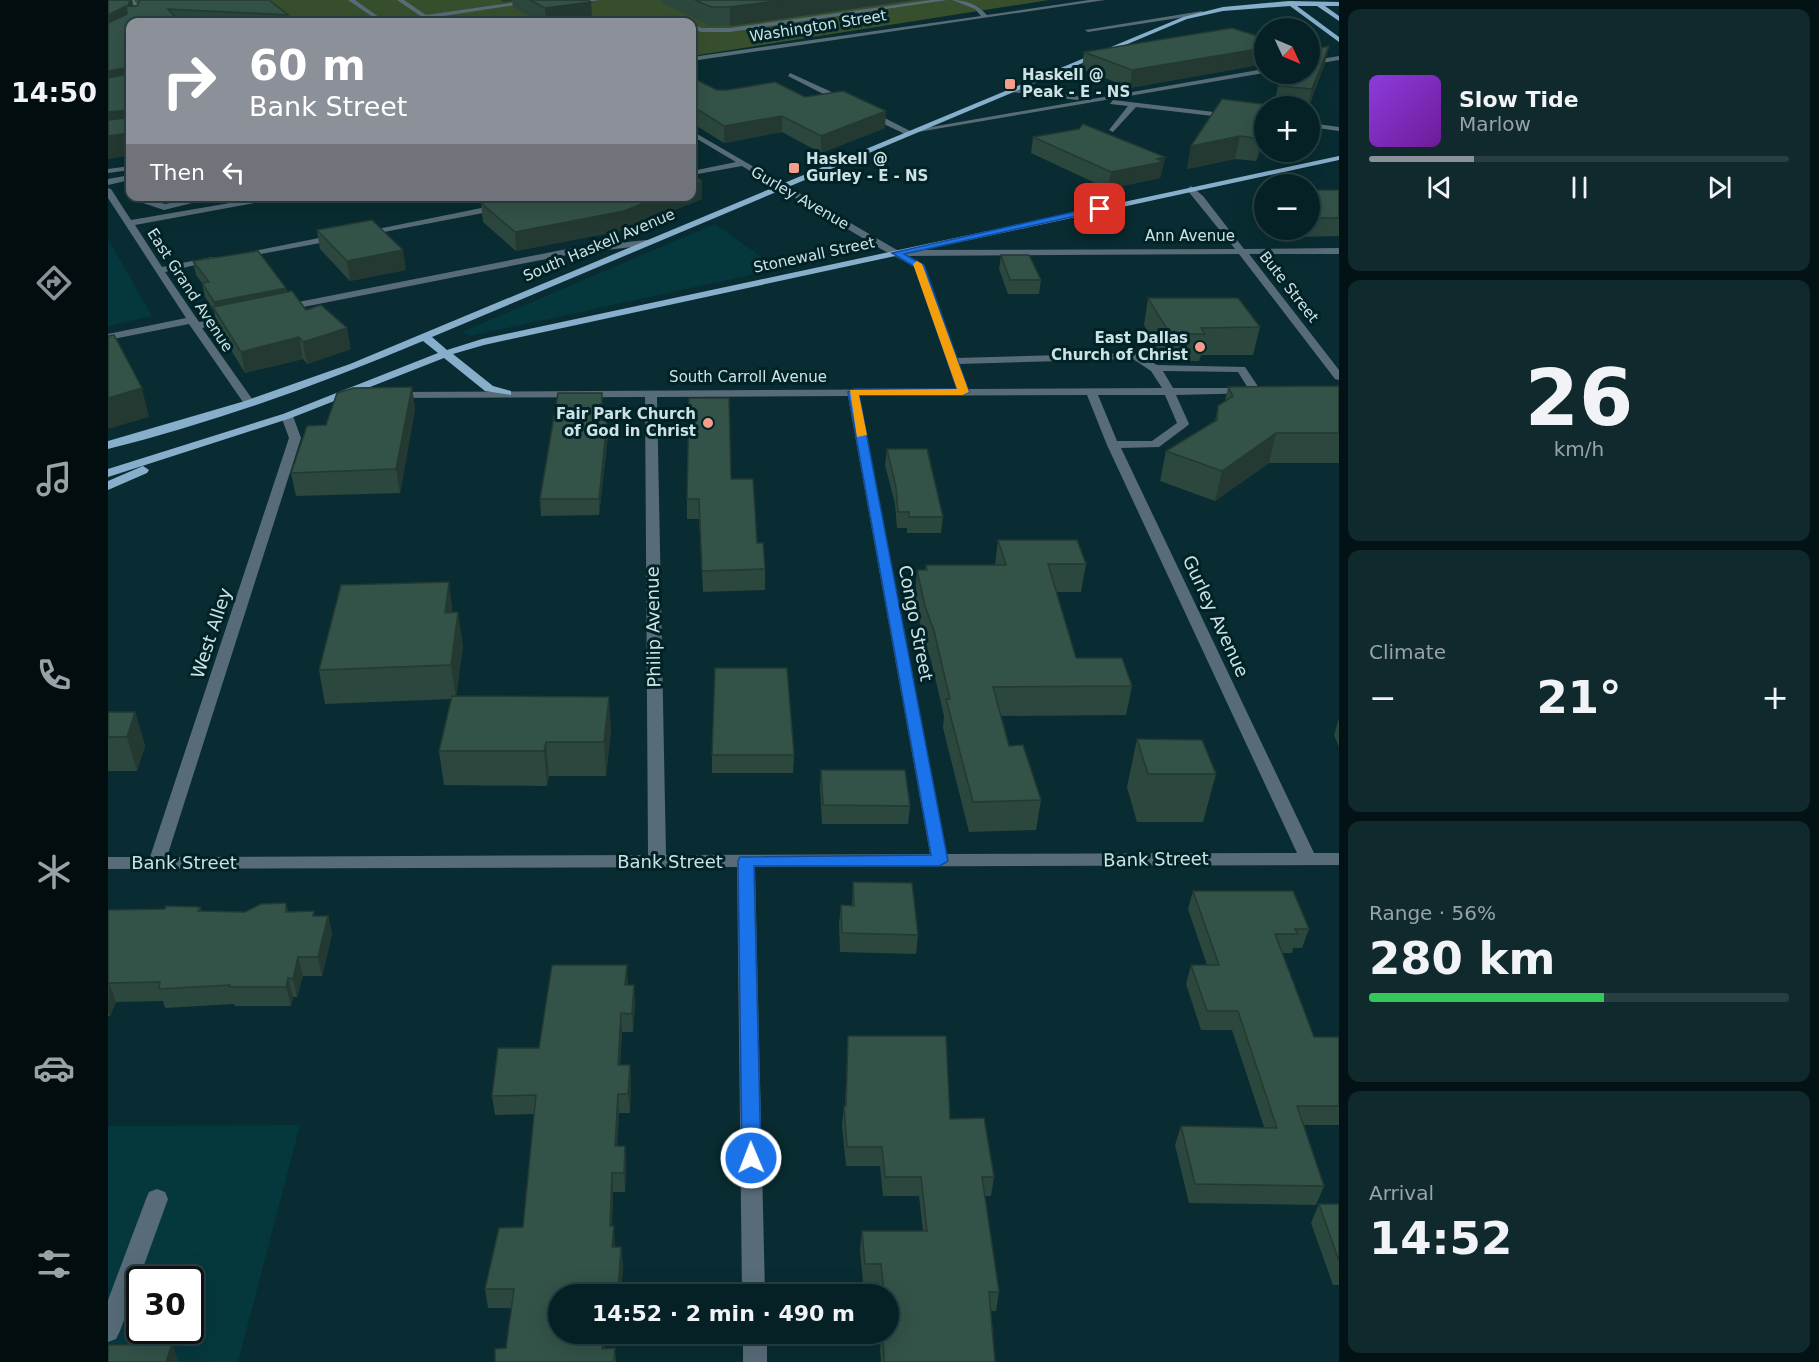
<!DOCTYPE html>
<meta charset="utf-8">
<style>
body{margin:0;font-family:"DejaVu Sans",sans-serif;background:#0f292d;color:#f1f3f6;height:100vh;display:flex;flex-direction:column;font-size:22px;white-space:nowrap}
*{box-sizing:border-box;margin:0}
p{font-size:20px;color:#98a3a7}
.icon{flex:none;width:33px;height:33px;fill:none;stroke:currentColor;stroke-width:2;stroke-linecap:round;stroke-linejoin:round}
.map{position:relative;flex:1;overflow:hidden}
.details{display:flex;flex-direction:column;gap:9px;padding:9px;background:#031214;width:480px}
.details>*{flex:none}
.banner{position:absolute;left:18px;top:18px;width:570px;height:183px;border-radius:12px;box-shadow:0 6px 24px #0002,0 0 0 2px #273e42;background:#8c9099;color:#fff;overflow:hidden}
.needle{width:39px;rotate:134deg}
.fabs{position:absolute;left:1146px;top:18px;display:grid;gap:12px}
.fabs a{display:grid;place-items:center;width:66px;height:66px;border-radius:50%;background:#062125;box-shadow:0 6px 24px #0002,0 0 0 2px #273e42;font-size:30px}
.speed{position:absolute;left:18px;top:1266px;display:flex;gap:12px;font-size:30px;font-weight:700;text-align:center}
.speed>*{display:grid;place-content:center;width:78px;height:78px;border-radius:50%;background:#062125;box-shadow:0 6px 24px #0002,0 0 0 2px #273e42;line-height:1}
.speed .limit{border:3px solid #111;border-radius:9px;background:#fff;color:#111}
.pin{position:absolute;display:grid;place-items:center;width:51px;height:51px;color:#fff;margin:-26px;border-radius:12px;box-shadow:0 3px 9px #0006}
.me{position:absolute;width:66px;margin:-33px;rotate:359deg;stroke-linejoin:round;filter:drop-shadow(0 0 4px #0008)}
.turn{display:flex;align-items:center;gap:21px;height:126px;padding:0 24px;font-size:27px}
.turn .icon{width:78px;height:78px;stroke-width:2.5}
.turn b{display:block;font-size:42px;line-height:51px}
.then{display:flex;align-items:center;height:57px;padding:0 24px;background:#0003;gap:12px;font-size:22px}
.big{font-size:45px;font-weight:800;line-height:1.1}
.details .card{flex:1;display:flex;flex-direction:column;justify-content:center;gap:9px;min-width:0;padding:0 21px;border-radius:12px;background:#0f292d}
.details .dial{align-items:center;gap:0}
.dial b{font-size:78px;line-height:1}
.song{display:flex;align-items:center;gap:18px}
.cover{width:72px;height:72px;border-radius:9px;background:linear-gradient(135deg,hsl(270 70% 55%),hsl(280 70% 35%))}
.played{height:6px;border-radius:3px;background:linear-gradient(90deg,#8c9099 25%,#273e42 25%)}
.keys{display:flex;justify-content:space-around;direction:ltr}
.heat{display:flex;justify-content:space-between;align-items:center;font-size:33px;direction:ltr}
.charge{height:9px;border-radius:4px;background:linear-gradient(90deg,#34c759 56%,#273e42 0)}
.trip{position:absolute;left:440px;top:1284px;width:351px;height:60px;border-radius:30px;background:#062125;box-shadow:0 6px 24px #0002,0 0 0 2px #273e42;font-weight:800;line-height:60px;text-align:center}
main{display:flex;flex:1;min-height:0}
.menu{display:flex;flex-direction:column;width:108px;justify-content:space-around;align-items:center;background:#020d0f;color:#98a3a7}
.menu .icon{width:42px;height:42px}
.menu .current{color:#8c9099}
.menu b{font-size:27px;color:#f1f3f6}
.map>svg:first-child{display:block}
.built{fill:#05383d;fill-rule:evenodd}
.green{fill:#384f2e}
.lines{fill:none;stroke-linecap:round;stroke-linejoin:round}
.minor{fill:#586b78;fill-rule:evenodd}
.major{fill:#87aecb;fill-rule:evenodd}
.wall{fill:#2c473e}
.shaded-wall{fill:#243932}
.building{fill:#335248;stroke:#243932;stroke-width:1.5}
.route{fill:#1a73e8;stroke:#114b97;stroke-width:1.5}
.slow{fill:#f59e0b}
.poi-dot{fill:#f49e8a;stroke:#002327;stroke-width:2}
.labels{text-anchor:middle;dominant-baseline:central;stroke-width:6;stroke-linejoin:round;paint-order:stroke}
.far-street-label{font-size:15px;fill:#cee1e4;stroke:#002327}
.far-poi-label{font-size:15px;font-weight:bold;fill:#cee1e4;stroke:#002327;text-anchor:start}
.street-label{font-size:18px;fill:#cee1e4;stroke:#002327}
</style>
<main>
<nav class="menu">
<b>14:50</b>
<svg class="icon current" aria-label="directions" viewBox="0 0 24 24"><path d="M12 3l9 9-9 9-9-9zM9 14v-3h6M13 9l2 2-2 2"/></svg>
<svg class="icon" aria-label="music" viewBox="0 0 24 24"><path d="M9 18V5l10-2v13"/><circle cx="6" cy="18" r="3"/><circle cx="16" cy="16" r="3"/></svg>
<svg class="icon" aria-label="phone" viewBox="0 0 24 24"><path d="M5 4h4l2 5-3 2q2 4 5 5l2-3 5 2v4C11 20 4 13 5 4z"/></svg>
<svg class="icon" aria-label="climate" viewBox="0 0 24 24"><path d="M12 3v18M4 7l16 10M4 17L20 7"/></svg>
<svg class="icon" aria-label="car" viewBox="0 0 24 24"><path d="M5 17H2v-5l4-1 3-4h7l3 4 3 1v5h-3M9 17h6M6 11h13"/><circle cx="7" cy="17" r="2"/><circle cx="17" cy="17" r="2"/></svg>
<svg class="icon" aria-label="filters" viewBox="0 0 24 24"><path d="M4 7h16M4 17h16"/><circle cx="9" cy="7" r="2"/><circle cx="15" cy="17" r="2"/></svg>
</nav>
<div class="map">
<svg width="1231" height="1362" viewBox="0 0 1231 1362">
<rect width="100%" height="100%" fill="#082c31"/>
<!-- built -->
<g class="built">
<path d="M607 224 670 269 362 336 354 332Z"/>
<path d="M0 239 44 316 0 326Z"/>
<path d="M192 1125 130 1362H0V1126ZM32 1280H82V1330H32Z"/>
</g>
<!-- green -->
<path class="green" d="M0 0H941L584 56V22H22Z"/>
<g class="lines">
<!-- minor -->
<g class="minor">
<path d="M20 0H26L35 12 32 22H26L29 12Z"/>
<path d="M240 0H247L278 22H272Z"/>
<path d="M289 0H296L318 15 422 0H438L323 18 326 21 325 22H321Z"/>
<path d="M454 0H491L463 5Z"/>
<path d="M823 0H839L622 32H593L584 28V24L594 28H622Z"/>
<path d="M844 0C858 0 870 5 879 15L981 0H997L584 61V57L873 16 867 9Z"/>
<path d="M1094 11 1096 14 980 32 977 30Z"/>
<path d="M564 16 580 22 564 20 525 22Z"/>
<path d="M1231 56V60L1202 65V61Z"/>
<path d="M1156 69V73L810 132 806 130Z"/>
<path d="M682 73 739 99 740 101 733 103 680 76Z"/>
<path d="M906 88 969 96 973 98 969 100 903 92Z"/>
<path d="M1005 100 1156 118V122L1028 107 1005 132 1001 130 1020 106 1002 104Z"/>
<path d="M757 111H763L806 133 799 135 757 115Z"/>
<path d="M1202 123 1231 127V131L1202 127Z"/>
<path d="M584 131 789 250 1127 249 1080 191 1079 189 1083 186 1095 196 1136 249 1231 248V254H1141L1231 370V380L1227 379 1131 254 800 256 816 265 849 358 1027 353 1049 365 1137 367 1153 391 1151 393 1068 395 1081 424 1079 426 1051 447 1013 448 1206 853H1231V865L647 867 657 1294H634L629 867 0 869V857H42L181 438 173 416 179 413 185 416 193 438 59 857 540 855 537 397 286 398 280 395 286 392 849 389 807 267 773 249 634 166 584 175V171L628 162 584 136ZM1025 359 1043 371 1054 388 860 389 851 364ZM1055 371 1130 372 1140 388H1065ZM979 395 999 445 1189 853 839 854 751 396ZM990 395H1057L1069 423 1044 441H1009ZM740 396 822 854 558 855 549 397Z"/>
<path d="M22 166V170L0 173V169Z"/>
<path d="M22 175V180L0 185V179Z"/>
<path d="M0 188 3 189 23 220 163 196H185L27 225 54 267 104 257 109 260 57 272 91 322 128 315 133 318 94 328 147 403 145 405H137L81 324 0 340V334L78 318 0 198Z"/>
<path d="M35 196H44L43 200 57 204 80 200 84 203 56 210 35 203Z"/>
<path d="M393 204 396 205V209L255 236 250 233Z"/>
<path d="M231 234 234 235V239L131 258 126 255Z"/>
<path d="M538 240 541 241V245L464 254 175 311 170 308 175 305 464 248Z"/>
<path d="M49 1189 57 1192 60 1199 12 1331 8 1339 0 1342V1300L38 1199 41 1192Z"/>
<rect x="635" y="1334" width="24" height="28"/>
</g>
<!-- major -->
<g class="major">
<path d="M1181 1 1231 2V6H1217L1231 16V21L1209 6H1189L1231 37V42L1182 6 1115 11 1079 19 324 337 339 350 374 339 1231 156V160L376 345 345 354 385 386 403 391V395L377 391 336 358 183 418 0 477V469L175 414 330 353 315 341C213 384 108 422 0 449V441L137 401 242 364 1075 17 1115 7Z"/>
<path d="M35 466 41 470 39 473 0 490V481Z"/>
</g>
</g>
<!-- wall -->
<g class="wall">
<path d="M0 0H24L25 6H29L31 3 29 0H161L180 15 181 22H22V155L0 159Z"/>
<path d="M392 0H480L483 2 484 20 464 22H432L405 7 404 1 395 2Z"/>
<path d="M553 0H806L622 26H603L553 2Z"/>
<path d="M1156 38V64L1022 88 974 69 976 52Z"/>
<path d="M1221 46 1216 66 1201 106H1156V144L1148 161 1127 159 1079 169 1083 146 1114 99 1166 105 1170 86 1176 74H1202V50Z"/>
<path d="M584 80 609 90 697 97 777 128 713 153 674 132 616 143 584 123Z"/>
<path d="M925 137 1057 157 1052 178 1000 189 923 153Z"/>
<path d="M594 181V199L517 230 408 251 375 222 373 203Z"/>
<path d="M1202 190H1231V236L1191 237 1184 230H1202Z"/>
<path d="M209 230 298 270 242 281 212 249Z"/>
<path d="M893 255 933 280 931 294H900L891 269Z"/>
<path d="M85 261 178 288 179 292 243 349 199 364 195 359 137 373 109 327 106 311 97 297 94 283 88 275Z"/>
<path d="M1040 298 1152 327 1145 355H1093L1091 361H1056L1036 325Z"/>
<path d="M1231 386V463H1161L1107 501 1052 481 1058 451 1107 421 1110 406 1117 401 1120 387Z"/>
<path d="M304 387 307 409 292 493 188 496 183 473 218 425Z"/>
<path d="M494 393V420L500 435 491 515 433 516 432 499Z"/>
<path d="M779 449 835 517 833 533H799V528H789L787 504 777 465Z"/>
<path d="M623 479 649 543 657 569V590L595 592 591 519H579V499Z"/>
<path d="M890 540 978 564 973 592H948L968 658 1024 686 1018 715 893 716 901 746 933 800 928 830 861 832 835 728 836 716 823 660 814 634 807 598 809 570H817L818 565H887Z"/>
<path d="M355 645 348 696 503 731 498 776H441L439 786 336 785 331 751 344 699 217 704 211 670Z"/>
<path d="M0 712H27L37 746 29 771H0Z"/>
<path d="M1231 718V747L1226 735Z"/>
<path d="M1029 739 1108 774 1095 822H1029L1019 787Z"/>
<path d="M604 755H686L685 773H604Z"/>
<path d="M713 770 802 806 800 824H714L712 788Z"/>
<path d="M745 882 810 935 808 954 732 952 731 924 733 905 744 906Z"/>
<path d="M1085 891 1201 929 1194 948H1185L1184 953H1174L1206 1037H1231V1125H1196L1216 1186 1208 1205 1081 1203 1067 1145 1073 1126 1156 1127 1124 1030H1093L1078 984 1083 965H1099L1080 909Z"/>
<path d="M178 903 180 912 207 916H220L224 934 214 976H195L189 997H185L183 1006H127L126 1004 57 1008 55 1001 8 1002 2 1016H0V910L57 909 92 907 93 911 137 912Z"/>
<path d="M520 985H526L527 1004 525 1032H514L512 1065H522L523 1084 522 1113H511L509 1146H517L518 1165 517 1192H505L504 1226 507 1247H513L515 1266 513 1294H450L497 1348H507L508 1362H387L398 1348 404 1308H380L377 1289 415 1227 426 1114 387 1115 384 1096 431 1048Z"/>
<path d="M740 1036 842 1119 886 1177 883 1196H877L891 1292 888 1311H883L887 1362H773L772 1349 774 1334H780V1294H772L771 1283H755L752 1250 754 1231H815L811 1196H775L772 1166H738L734 1125 736 1106H737Z"/>
<path d="M1211 1204H1231V1285H1225L1203 1223Z"/>
</g>
<!-- shaded-wall -->
<g class="shaded-wall">
<path d="M22 0H24L27 12 20 6Z"/>
<path d="M394 0H404V1L395 2Z"/>
<path d="M676 0H806L622 26V7Z"/>
<path d="M483 2 484 20 464 22H438L437 8Z"/>
<path d="M18 6 22 24 0 35V15Z"/>
<path d="M1221 46 1216 66 1200 106 1204 89Z"/>
<path d="M1156 48V64L1022 88 1024 70Z"/>
<path d="M17 68 22 88 0 91V71Z"/>
<path d="M19 110 22 127 0 133V112Z"/>
<path d="M778 111 777 128 713 153V136Z"/>
<path d="M674 116V132L616 143V126Z"/>
<path d="M1156 132V144L1148 161 1153 139Z"/>
<path d="M22 133V155L0 159V136Z"/>
<path d="M1132 136 1127 159 1079 169 1083 146Z"/>
<path d="M1057 157 1052 178 1000 189 1003 172Z"/>
<path d="M594 181V199L517 230 408 251 407 232 554 196H584V185Z"/>
<path d="M295 250 298 270 242 281 239 261Z"/>
<path d="M178 288 181 302 108 312 106 302Z"/>
<path d="M239 328 243 349 199 364 195 342Z"/>
<path d="M191 337 195 359 137 373 133 352Z"/>
<path d="M304 387 307 409 292 493 288 469Z"/>
<path d="M34 388 41 417 0 429V398Z"/>
<path d="M494 393 495 408 493 435V420Z"/>
<path d="M499 420 500 435 491 515V499Z"/>
<path d="M1168 433 1161 463 1107 501 1114 471Z"/>
<path d="M341 582 345 614 337 613Z"/>
<path d="M350 612 355 645 348 699 343 665Z"/>
<path d="M501 697 503 731 498 776 496 742Z"/>
<path d="M27 712 37 746 29 771 19 737Z"/>
<path d="M438 742 441 776 439 786 436 751Z"/>
<path d="M220 916 224 934 214 976 210 957Z"/>
<path d="M190 957 195 976 189 997 185 979Z"/>
<path d="M519 965 520 984 518 1004 517 985Z"/>
<path d="M180 978 185 997 183 1006 178 987Z"/>
<path d="M1 983 8 1002 2 1016 0 1011Z"/>
<path d="M526 985 527 1004 525 1032 524 1014Z"/>
<path d="M513 1013 514 1032 511 1084 510 1065Z"/>
<path d="M522 1065 523 1084 522 1113 520 1094Z"/>
<path d="M510 1094 511 1113 508 1165 507 1146Z"/>
<path d="M517 1146 518 1165 517 1192 516 1173Z"/>
<path d="M504 1173 505 1192 503 1245 502 1226Z"/>
<path d="M506 1226 507 1245 506 1266 504 1247Z"/>
<path d="M513 1247 515 1266 513 1294H510Z"/>
<path d="M495 1334H498L496 1362 494 1349Z"/>
<path d="M64 1344 71 1362H58Z"/>
</g>
<!-- building -->
<g class="building">
<path d="M0 0H22L20 6H29L32 0H161L180 15 60 9 72 22H22V133L0 136V120L17 118 19 110 0 112V78L20 74 17 68 0 71V23L19 14 18 6 0 15Z"/>
<path d="M422 0H480L483 2 437 8Z"/>
<path d="M587 0H676L622 7H603Z"/>
<path d="M1124 28 1156 38V48L1024 70 976 52Z"/>
<path d="M1221 46 1204 89 1170 86 1176 74H1202V50Z"/>
<path d="M584 80H589L609 90H620L667 82 697 97 735 91 778 111 713 136 674 116 616 126 584 106Z"/>
<path d="M1114 99 1169 106H1156V132L1153 139 1132 136 1083 146Z"/>
<path d="M975 124 1057 157 1049 159 1055 162 1003 172 925 137 971 129Z"/>
<path d="M584 175 594 181 584 185Z"/>
<rect x="1202" y="190" width="29" height="28"/>
<path d="M412 196H554L516 211 407 232 373 203Z"/>
<path d="M264 220 295 250 239 261 209 230Z"/>
<path d="M150 251 178 288 106 302 94 283 101 282 85 261Z"/>
<path d="M893 255H921L933 280H902Z"/>
<path d="M184 291 198 310 213 305 239 328 195 342 191 337 133 352 105 307Z"/>
<path d="M1040 298H1130L1152 327 1093 328 1097 334H1062Z"/>
<path d="M6 335 34 388 0 398V336Z"/>
<path d="M1231 386V433H1168L1114 471 1058 451 1109 420 1110 406 1125 396 1120 387Z"/>
<path d="M304 387 288 469 183 473 199 426 218 425 229 393 245 388Z"/>
<path d="M450 393H494L493 420H499L491 499H432Z"/>
<path d="M581 398H621L623 479H645L649 543H655L657 569 594 571 591 499H579Z"/>
<path d="M779 449H819L835 517H801V512H790L788 487Z"/>
<path d="M890 540H969L978 564H940L968 658H1014L1024 686 885 687 901 746 915 745 933 800 865 802 838 699H842L826 631 817 606 809 570H819L818 565H898Z"/>
<path d="M341 582 337 613 350 612 343 665 211 670 233 585Z"/>
<path d="M607 668H679L686 755H604Z"/>
<path d="M344 696 501 697 496 742H438L436 751H331Z"/>
<path d="M0 712H27L19 737H0Z"/>
<path d="M1029 739 1094 740 1108 774H1040Z"/>
<path d="M713 770H797L802 806 715 805Z"/>
<path d="M745 882 804 883 810 935 734 933 733 905 746 906Z"/>
<path d="M1085 891H1185L1201 929H1187L1190 934H1167L1206 1037H1231V1106H1189L1216 1186 1087 1184 1073 1126 1169 1128 1130 1011H1099L1083 965H1111Z"/>
<path d="M178 903V912L206 911 205 916H220L210 957H190L185 979 180 978 178 987H121L122 985 51 989 52 982 1 983 0 985V910L57 909 58 906 92 907 90 911 137 912 153 904Z"/>
<path d="M444 965H519L517 985H526L524 1014 513 1013 510 1065H522L520 1094H510L507 1146H517L516 1173H504L502 1226H506L504 1247H513L510 1291H498L497 1294H450V1334H495L494 1349 507 1348 506 1362H387V1349L398 1348 406 1289H377L391 1228 415 1227 428 1095 384 1096 390 1048H431Z"/>
<path d="M740 1036H838L842 1119 876 1118 886 1177H874L891 1292H881L887 1362H776L775 1334H780V1294H776L773 1264H757L754 1231H819L813 1177H777L774 1147H739L736 1106H738Z"/>
<path d="M1211 1204H1231V1261Z"/>
<path d="M64 1344 58 1362H0V1345Z"/>
</g>
<!-- route -->
<path class="route" d="M992 206 995 210 796 254 816 265 861 392 855 395H751L840 861 832 866H646L653 1158 650 1163 643 1166 637 1163 634 1158 630 861 632 857 823 855 740 392 746 389H849L807 267 784 253Z"/>
<!-- slow -->
<path class="slow" d="M809 261 814 264 861 392 855 395H751L759 435 749 437 742 390 849 389 805 264Z"/>
<!-- markers -->
<g class="poi-dot">
<rect x="896" y="78" width="12" height="12" rx="3"/>
<rect x="680" y="162" width="12" height="12" rx="3"/>
<circle cx="1092" cy="347" r="6"/>
<circle cx="600" cy="423" r="6"/>
</g>
<g class="labels">
<!-- far-street labels -->
<g class="far-street-label">
<text transform="translate(710 26) rotate(-9)">Washington Street</text>
<text transform="translate(692 198) rotate(30)">Gurley Avenue</text>
<text x="1082" y="236">Ann Avenue</text>
<text transform="translate(491 245) rotate(-23)">South Haskell Avenue</text>
<text transform="translate(706 255) rotate(-12)">Stonewall Street</text>
<text transform="translate(1181 287) rotate(52)">Bute Street</text>
<text transform="translate(82 290) rotate(57)">East Grand Avenue</text>
<text x="640" y="377">South Carroll Avenue</text>
</g>
<!-- far-poi labels -->
<g class="far-poi-label">
<text x="914" y="75">Haskell @<tspan x="914" dy="17">Peak - E - NS</tspan></text>
<text x="698" y="159">Haskell @<tspan x="698" dy="17">Gurley - E - NS</tspan></text>
<text x="1080" y="338" text-anchor="end">East Dallas<tspan x="1080" dy="17">Church of Christ</tspan></text>
<text x="588" y="414" text-anchor="end">Fair Park Church<tspan x="588" dy="17">of God in Christ</tspan></text>
</g>
<!-- street labels -->
<g class="street-label">
<text transform="translate(1108 616) rotate(65)">Gurley Avenue</text>
<text transform="translate(808 623) rotate(79)">Congo Street</text>
<text transform="translate(545 627) rotate(-91)">Philip Avenue</text>
<text transform="translate(103 633) rotate(-72)">West Alley</text>
<text transform="translate(1048 859) rotate(-1)">Bank Street</text>
<text x="562" y="861">Bank Street</text>
<text x="76" y="862">Bank Street</text>
</g>
</g>
</svg>
<div class="fabs">
<a><svg class="needle" viewBox="-14 -14 28 28"><path d="M0-13l5 13h-10z" fill="#e53935"/><path d="M0 13l5-13h-10z" fill="#98a3a7"/></svg></a>
<a>+</a>
<a>−</a>
</div>
<div class="speed"><div class="limit">30</div></div>
<div class="pin" style="left:992px;top:209px;background:#d93025"><svg class="icon" aria-label="arrive" viewBox="0 0 24 24"><path d="M6 21V4h12l-3 4 3 4H6"/></svg></div>
<svg class="me" style="left:643px;top:1158px" viewBox="-20 -20 40 40"><circle r="17" fill="#1a73e8" stroke="#fff" stroke-width="3"/><path d="M0-11L8 9 0 5-8 9z" fill="#fff"/></svg>
<div class="trip">14:52 · 2 min · 490 m</div>
<div class="banner">
<div class="turn"><svg class="icon" aria-label="right" viewBox="0 0 24 24"><path d="M7 20v-9h11M14 6l5 5-5 5"/></svg><div><b>60 m</b>Bank Street</div></div>
<div class="then">Then<svg class="icon" aria-label="left" viewBox="0 0 24 24"><path d="M17 20v-9H6M10 6l-5 5 5 5"/></svg></div>
</div>
</div>
<section class="details">
<div class="card">
<div class="song"><i class="cover"></i><div><b>Slow Tide</b><p>Marlow</p></div></div>
<div class="played"></div>
<div class="keys"><svg class="icon" aria-label="previous" viewBox="0 0 24 24"><path d="M18 5L8 12l10 7zM5 5v14"/></svg><svg class="icon" aria-label="pause" viewBox="0 0 24 24"><path d="M8 5v14M16 5v14"/></svg><svg class="icon" aria-label="next" viewBox="0 0 24 24"><path d="M6 5l10 7-10 7zM19 5v14"/></svg></div>
</div>
<div class="card dial"><b>26</b><p>km/h</p></div>
<div class="card"><p>Climate</p>
<div class="heat"><a>−</a><b class="big">21°</b><a>+</a></div>
</div>
<div class="card"><p>Range · 56%</p><b class="big">280 km</b><div class="charge"></div></div>
<div class="card"><p>Arrival</p><b class="big">14:52</b></div>
</section>
</main>
